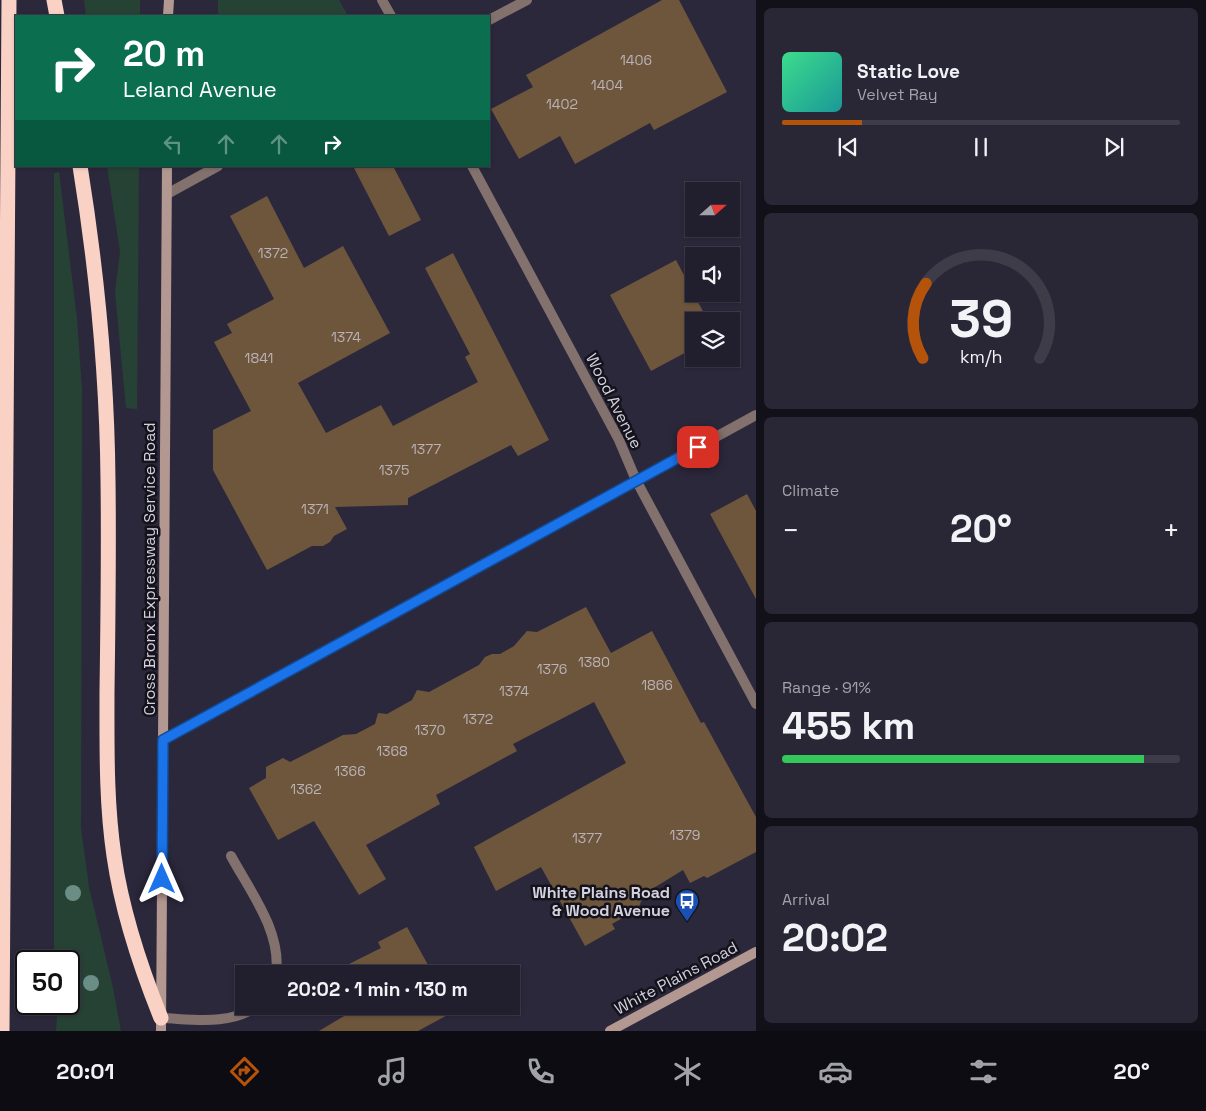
<!DOCTYPE html>
<meta charset="utf-8">
<style>
body{margin:0;font-family:"Space Grotesk",sans-serif;background:#292735;color:#f1f3f6;height:100vh;display:flex;flex-direction:column;font-size:19px;white-space:nowrap}
*{box-sizing:border-box;margin:0}
p{font-size:16px;color:#a2a2aa}
.icon{flex:none;width:28px;height:28px;fill:none;stroke:currentColor;stroke-width:2;stroke-linecap:round;stroke-linejoin:round}
.map{position:relative;flex:1;overflow:hidden}
.sheet{display:flex;flex-direction:column;gap:8px;padding:8px;background:#121019;width:450px}
.sheet>*{flex:none}
.banner{position:absolute;left:15px;top:15px;width:475px;height:152px;border-radius:0px;box-shadow:0 1px 4px #0004,0 0 0 1px #3e3c49;background:#0b6e4f;color:#fff;overflow:hidden}
.needle{width:32px;rotate:69deg}
.tools{position:absolute;left:685px;top:182px;display:grid;gap:10px}
.tools a{display:grid;place-items:center;width:55px;height:55px;border-radius:0px;background:#211e2d;box-shadow:0 1px 4px #0004,0 0 0 1px #3e3c49;font-size:25px}
.speed{position:absolute;left:15px;top:950px;display:flex;gap:10px;font-size:25px;font-weight:700;text-align:center}
.speed>*{display:grid;place-content:center;width:65px;height:65px;border-radius:50%;background:#211e2d;box-shadow:0 1px 4px #0004,0 0 0 1px #3e3c49;line-height:1}
.speed .limit{border:2px solid #111;border-radius:8px;background:#fff;color:#111}
.pin{position:absolute;display:grid;place-items:center;width:42px;height:42px;color:#fff;margin:-21px;border-radius:10px;box-shadow:0 2px 8px #0006}
.me{position:absolute;width:55px;margin:-28px;rotate:0deg;stroke-linejoin:round;filter:drop-shadow(0 0 4px #0008)}
.turn{display:flex;align-items:center;gap:18px;height:105px;padding:0 25px;font-size:22px}
.turn .icon{width:65px;height:65px;stroke-width:2.5}
.turn b{display:block;font-size:35px;line-height:42px}
.lanes{display:flex;align-items:center;height:48px;padding:0 25px;background:#0003;justify-content:center;gap:25px;direction:ltr}
.lanes .off{opacity:.35}
.big{font-size:38px;font-weight:700;line-height:1.1}
.sheet .tile{flex:1;display:flex;flex-direction:column;justify-content:center;gap:8px;min-width:0;padding:0 18px;border-radius:8px;background:#292735}
.sheet .dial{align-items:center;gap:0}
.dial svg{height:130px;overflow:visible;fill:none;stroke:#3e3c49;stroke-width:7;stroke-linecap:round;text-anchor:middle}
.dial text{fill:#f1f3f6;stroke:none}
.song{display:flex;align-items:center;gap:15px}
.cover{width:60px;height:60px;border-radius:8px;background:linear-gradient(135deg,hsl(150 70% 55%),hsl(180 70% 35%))}
.played{height:5px;border-radius:2px;background:linear-gradient(90deg,#b45309 20%,#3e3c49 20%)}
.keys{display:flex;justify-content:space-around;direction:ltr}
.heat{display:flex;justify-content:space-between;align-items:center;font-size:28px;direction:ltr}
.charge{height:8px;border-radius:4px;background:linear-gradient(90deg,#34c759 91%,#3e3c49 0)}
.trip{position:absolute;left:235px;top:965px;width:285px;height:50px;border-radius:0px;background:#211e2d;box-shadow:0 1px 4px #0004,0 0 0 1px #3e3c49;font-weight:700;line-height:50px;text-align:center}
.tab-bar{display:flex;height:80px;justify-content:space-around;align-items:center;background:#0d0c12;color:#a2a2aa}
.tab-bar .icon{width:35px;height:35px}
.tab-bar .on{color:#b45309}
.tab-bar b{font-size:22px;color:#f1f3f6}
main{display:flex;flex:1;min-height:0}
.map>svg:first-child{display:block}
.green{fill:#264235}
.building{fill:#6d563c}
.lines{fill:none;stroke-linecap:round;stroke-linejoin:round}
.lane{stroke:#82716c;stroke-width:10}
.street{stroke:#82716c;stroke-width:10}
.secondary{stroke:#b29890;stroke-width:10}
.highway{stroke:#fad1c5;stroke-width:15}
.tree{fill:#6a8d85}
.route-casing{stroke:#114b97;stroke-width:12}
.route{stroke:#1a73e8;stroke-width:9}
.labels{text-anchor:middle;dominant-baseline:central;stroke-width:5;stroke-linejoin:round;paint-order:stroke}
.number-label{font-size:14px;fill:#bab2b6}
.street-label{font-size:16px;fill:#d3d1de;stroke:#14131c}
.poi-label{font-size:16px;font-weight:bold;fill:#d3d1de;stroke:#14131c;text-anchor:end}
</style>
<main>
<div class="map">
<svg width="756" height="1031" viewBox="0 0 756 1031">
<rect width="100%" height="100%" fill="#2c283c"/>
<!-- green -->
<g class="green">
<path d="M84 0H140V16H86Z"/>
<path d="M218 0H339L348 16H218Z"/>
<path d="M107 166H139L137 409 126 408 115 292 120 252Z"/>
<path d="M59 172 77 319 82 390 81 828 89 887 113 988 121 1031H56L58 1004H69V961H54V173Z"/>
</g>
<!-- building -->
<g class="building">
<path d="M662 0H679L727 92 654 130 650 123 575 164 560 136 519 159 491 109 533 87 526 75Z"/>
<path d="M353 166H393L421 220 389 236Z"/>
<path d="M267 196 304 268 343 246 390 333 298 383 326 433 381 405 393 426 478 382 465 357 470 354 425 268 453 253 549 440 518 456 511 445 408 498V505L335 507 347 529 334 536 330 542 323 546H312L267 570 213 470V430L251 411 214 342 232 333 227 324 274 299 230 216Z"/>
<path d="M676 260 708 321H694V348L651 371 610 295Z"/>
<path d="M747 494 756 511V599L710 514Z"/>
<path d="M586 607 611 653 652 631 701 723 704 722 756 817V852L707 878 704 876 690 883 683 870 644 894 638 909 612 924 615 929 585 946 541 867 496 891 474 847 626 763 594 702 513 744 517 751 436 795 440 804 366 845 386 879 359 895 314 821 278 840 249 788 266 778V767L283 758 290 762 343 735 356 734 375 724 378 713 387 714 412 700 417 690 429 692 479 665 485 657 492 654H500L514 646 527 631 537 632Z"/>
<path d="M407 927 433 974H344L341 968 381 948 378 942Z"/>
<path d="M361 1006H450L453 1012 418 1031H319Z"/>
</g>
<g class="lines">
<!-- lane -->
<g class="lane">
<path d="M231 856C250 891 282 932 276 974"/>
<path d="M161 1018C192 1019 230 1026 257 1006"/>
</g>
<!-- street -->
<g class="street">
<path d="M382 0 391 16"/>
<path d="M489 20 527 0"/>
<path d="M472 166 619 440 636 480 756 704"/>
<path d="M167 194 218 166"/>
<path d="M163 740 756 415"/>
</g>
<!-- secondary -->
<g class="secondary">
<path d="M168 16 169 0"/>
<path d="M161 1031 167 166"/>
<path d="M610 1031 756 952"/>
</g>
<!-- highway -->
<g class="highway">
<path d="M54 0 57 16"/>
<path d="M80 166C97 271 107 375 108 480 109 551 108 622 107 692 107 747 106 802 114 856 122 912 140 966 161 1018"/>
<path d="M2 1031 9 0"/>
</g>
</g>
<!-- trees -->
<g class="tree">
<circle cx="73" cy="893" r="8"/>
<circle cx="91" cy="983" r="8"/>
</g>
<g class="lines">
<!-- route casing -->
<g class="route-casing">
<path id="route" d="M162 879 163 740 698 447"/>
</g>
<!-- route -->
<use href="#route" class="route"/>
</g>
<!-- icons -->
<defs>
<g id="bus-pin" transform="scale(1.25)"><path d="M0 17L-7.5 6A9.5 9.5 0 1 1 7.5 6Z" fill="#1a4fb4" stroke="#14131c"/><path d="M-5-6H5V4H4V6H2V4H-2V6H-4V4H-5ZM-3.5-4V0h7V-4ZM-3.5 1.2v1.5H-2V1.2ZM2 1.2v1.5H3.5V1.2Z" fill="#fff"/></g>
</defs>
<g fill-rule="evenodd">
<use href="#bus-pin" x="687" y="901"/>
</g>
<g class="labels">
<!-- number labels -->
<g class="number-label">
<text x="636" y="60">1406</text>
<text x="607" y="85">1404</text>
<text x="562" y="104">1402</text>
<text x="273" y="253">1372</text>
<text x="346" y="337">1374</text>
<text x="259" y="358">1841</text>
<text x="426" y="449">1377</text>
<text x="394" y="470">1375</text>
<text x="315" y="509">1371</text>
<text x="594" y="662">1380</text>
<text x="552" y="669">1376</text>
<text x="657" y="685">1866</text>
<text x="514" y="691">1374</text>
<text x="478" y="719">1372</text>
<text x="430" y="730">1370</text>
<text x="392" y="751">1368</text>
<text x="350" y="771">1366</text>
<text x="306" y="789">1362</text>
<text x="685" y="835">1379</text>
<text x="587" y="838">1377</text>
</g>
<!-- street labels -->
<g class="street-label">
<text transform="translate(614 401) rotate(63)">Wood Avenue</text>
<text transform="translate(149 569) rotate(-90)">Cross Bronx Expressway Service Road</text>
<text transform="translate(676 978) rotate(-28)">White Plains Road</text>
</g>
<!-- poi labels -->
<g class="poi-label">
<text x="670" y="892">White Plains Road<tspan x="670" dy="18">&amp; Wood Avenue</tspan></text>
</g>
</g>
</svg>
<div class="tools">
<a><svg class="needle" viewBox="-14 -14 28 28"><path d="M0-13l5 13h-10z" fill="#e53935"/><path d="M0 13l5-13h-10z" fill="#a2a2aa"/></svg></a>
<a><svg class="icon" aria-label="sound" viewBox="0 0 24 24"><path d="M4 9h4l5-4v14l-5-4H4zM17 9q2 3 0 6"/></svg></a>
<a><svg class="icon" aria-label="layers" viewBox="0 0 24 24"><path d="M12 4l9 5-9 5-9-5zM3 14l9 5 9-5"/></svg></a>
</div>
<div class="speed"><div class="limit">50</div></div>
<div class="pin" style="left:698px;top:447px;background:#d93025"><svg class="icon" aria-label="arrive" viewBox="0 0 24 24"><path d="M6 21V4h12l-3 4 3 4H6"/></svg></div>
<svg class="me" style="left:162px;top:879px" viewBox="-20 -20 40 40"><path d="M0-17L14 15 0 8-14 15z" fill="#1a73e8" stroke="#fff" stroke-width="4"/></svg>
<div class="trip">20:02 · 1 min · 130 m</div>
<div class="banner">
<div class="turn"><svg class="icon" aria-label="right" viewBox="0 0 24 24"><path d="M7 20v-9h11M14 6l5 5-5 5"/></svg><div><b>20 m</b>Leland Avenue</div></div>
<div class="lanes"><svg class="icon off" aria-label="left" viewBox="0 0 24 24"><path d="M17 20v-9H6M10 6l-5 5 5 5"/></svg><svg class="icon off" aria-label="ahead" viewBox="0 0 24 24"><path d="M12 20V5M6 11l6-6 6 6"/></svg><svg class="icon off" aria-label="ahead" viewBox="0 0 24 24"><path d="M12 20V5M6 11l6-6 6 6"/></svg><svg class="icon" aria-label="right" viewBox="0 0 24 24"><path d="M7 20v-9h11M14 6l5 5-5 5"/></svg></div>
</div>
</div>
<section class="sheet">
<div class="tile">
<div class="song"><i class="cover"></i><div><b>Static Love</b><p>Velvet Ray</p></div></div>
<div class="played"></div>
<div class="keys"><svg class="icon" aria-label="previous" viewBox="0 0 24 24"><path d="M18 5L8 12l10 7zM5 5v14"/></svg><svg class="icon" aria-label="pause" viewBox="0 0 24 24"><path d="M8 5v14M16 5v14"/></svg><svg class="icon" aria-label="next" viewBox="0 0 24 24"><path d="M6 5l10 7-10 7zM19 5v14"/></svg></div>
</div>
<div class="tile dial"><svg viewBox="0 0 100 80">
<path d="M14 69A42 42 0 1 1 86 69"/>
<path d="M14 69A42 42 0 0 1 16 23" stroke="#b45309"/>
<text x="50" y="56" font-size="32" font-weight="700">39</text>
<text x="50" y="72" font-size="11">km/h</text>
</svg></div>
<div class="tile"><p>Climate</p>
<div class="heat"><a>−</a><b class="big">20°</b><a>+</a></div>
</div>
<div class="tile"><p>Range · 91%</p><b class="big">455 km</b><div class="charge"></div></div>
<div class="tile"><p>Arrival</p><b class="big">20:02</b></div>
</section>
</main>
<nav class="tab-bar">
<b>20:01</b>
<svg class="icon on" aria-label="directions" viewBox="0 0 24 24"><path d="M12 3l9 9-9 9-9-9zM9 14v-3h6M13 9l2 2-2 2"/></svg>
<svg class="icon" aria-label="music" viewBox="0 0 24 24"><path d="M9 18V5l10-2v13"/><circle cx="6" cy="18" r="3"/><circle cx="16" cy="16" r="3"/></svg>
<svg class="icon" aria-label="phone" viewBox="0 0 24 24"><path d="M5 4h4l2 5-3 2q2 4 5 5l2-3 5 2v4C11 20 4 13 5 4z"/></svg>
<svg class="icon" aria-label="climate" viewBox="0 0 24 24"><path d="M12 3v18M4 7l16 10M4 17L20 7"/></svg>
<svg class="icon" aria-label="car" viewBox="0 0 24 24"><path d="M5 17H2v-5l4-1 3-4h7l3 4 3 1v5h-3M9 17h6M6 11h13"/><circle cx="7" cy="17" r="2"/><circle cx="17" cy="17" r="2"/></svg>
<svg class="icon" aria-label="filters" viewBox="0 0 24 24"><path d="M4 7h16M4 17h16"/><circle cx="9" cy="7" r="2"/><circle cx="15" cy="17" r="2"/></svg>
<b>20°</b>
</nav>
